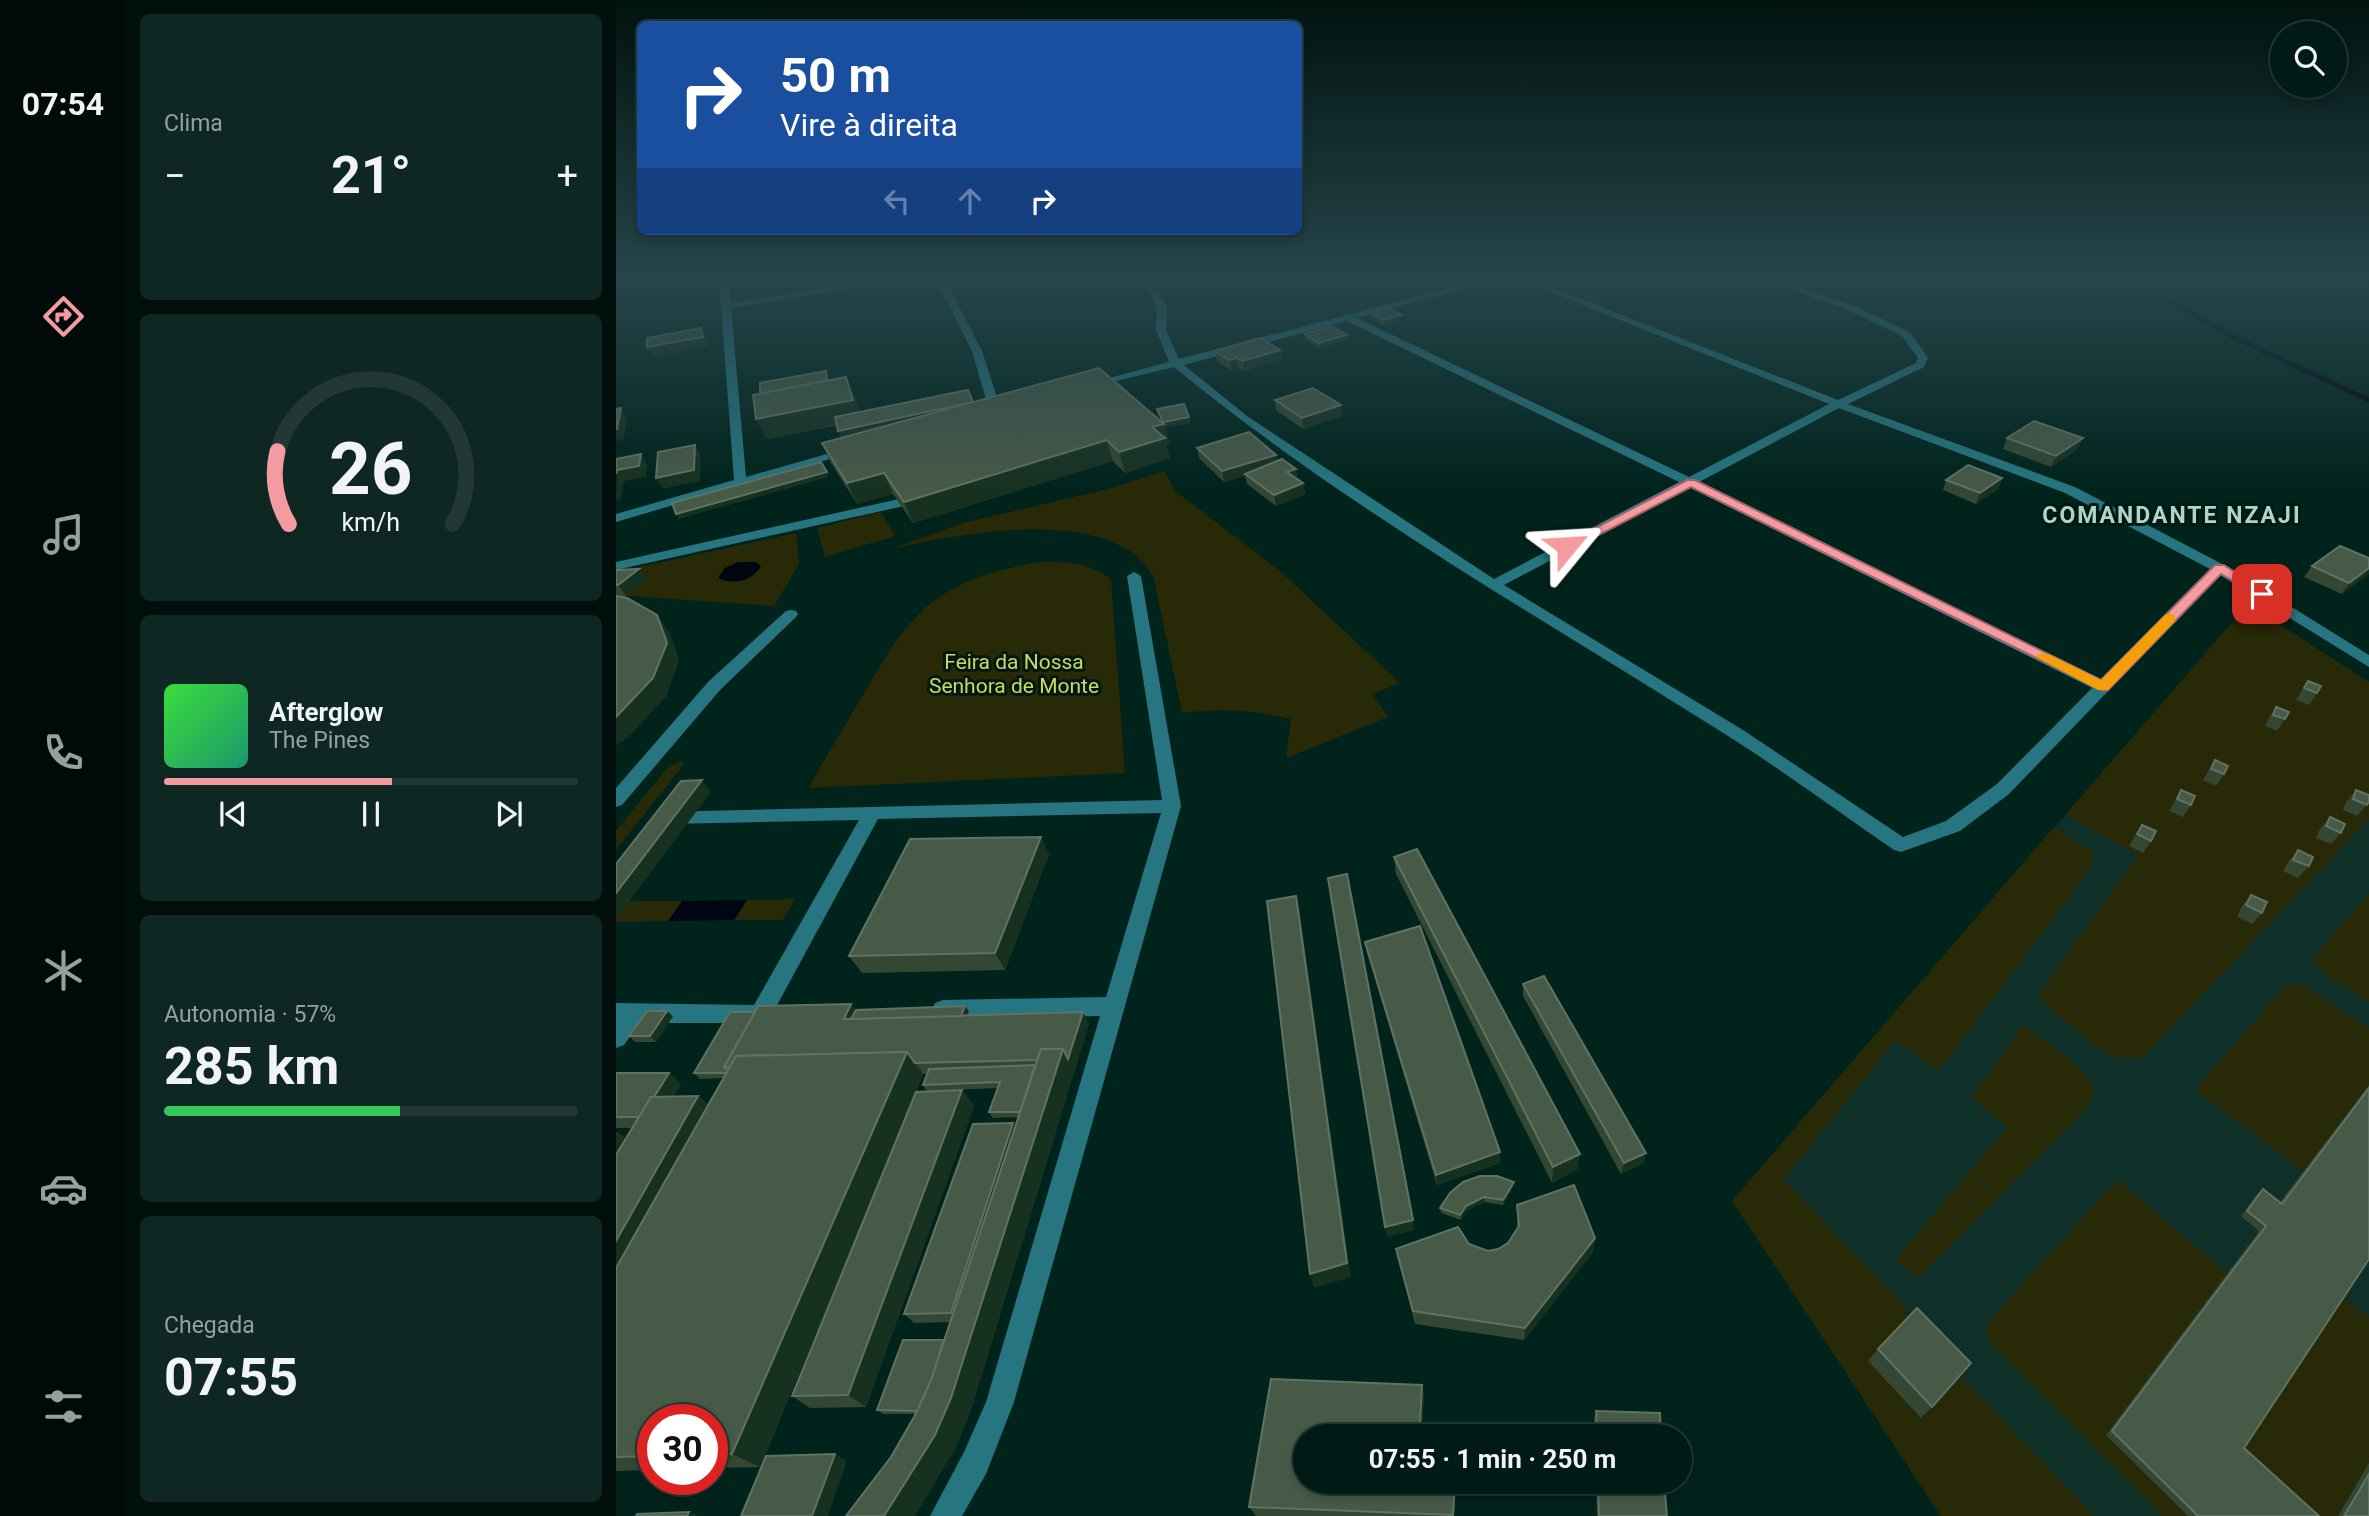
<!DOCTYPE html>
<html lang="pt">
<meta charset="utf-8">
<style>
body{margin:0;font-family:Roboto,sans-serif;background:#0e2722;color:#f1f3f6;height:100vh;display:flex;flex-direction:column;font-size:26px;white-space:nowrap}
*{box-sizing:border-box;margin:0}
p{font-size:23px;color:#95a1a0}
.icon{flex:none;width:38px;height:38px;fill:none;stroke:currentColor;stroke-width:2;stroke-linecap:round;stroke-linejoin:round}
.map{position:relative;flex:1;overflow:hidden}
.drawer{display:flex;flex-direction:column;gap:14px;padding:14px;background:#000e0c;width:490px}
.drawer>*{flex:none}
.top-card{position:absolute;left:21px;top:21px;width:665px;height:214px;border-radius:10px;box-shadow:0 4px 10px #0003,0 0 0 2px #223834;background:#1a4fa0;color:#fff;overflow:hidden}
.controls{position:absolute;left:1654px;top:21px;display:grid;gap:14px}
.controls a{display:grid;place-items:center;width:77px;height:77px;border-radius:50%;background:#001a15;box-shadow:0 4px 10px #0003,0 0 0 2px #223834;font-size:35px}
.speed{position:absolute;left:21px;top:1404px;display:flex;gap:14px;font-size:35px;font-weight:700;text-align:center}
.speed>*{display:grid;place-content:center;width:91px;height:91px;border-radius:50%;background:#001a15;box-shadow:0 4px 10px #0003,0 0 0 2px #223834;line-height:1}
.speed .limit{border:10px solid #d22;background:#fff;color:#111}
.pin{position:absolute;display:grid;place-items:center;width:60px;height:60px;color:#fff;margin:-30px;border-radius:14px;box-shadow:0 4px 10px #0006}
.me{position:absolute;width:77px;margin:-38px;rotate:63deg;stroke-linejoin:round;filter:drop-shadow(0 0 5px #0008)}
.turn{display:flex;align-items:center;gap:24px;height:147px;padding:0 28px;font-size:32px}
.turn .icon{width:91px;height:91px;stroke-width:2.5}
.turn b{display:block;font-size:49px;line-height:60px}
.lanes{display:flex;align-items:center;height:66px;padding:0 28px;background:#0003;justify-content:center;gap:35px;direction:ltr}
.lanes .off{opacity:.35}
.big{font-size:52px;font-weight:700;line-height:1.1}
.drawer .tile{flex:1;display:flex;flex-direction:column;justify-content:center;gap:10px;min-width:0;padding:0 24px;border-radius:10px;background:#0e2722}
.drawer .dial{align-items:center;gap:0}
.dial svg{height:182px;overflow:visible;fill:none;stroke:#223834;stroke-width:7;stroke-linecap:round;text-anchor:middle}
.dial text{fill:#f1f3f6;stroke:none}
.song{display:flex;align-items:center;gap:21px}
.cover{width:84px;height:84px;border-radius:10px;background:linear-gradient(135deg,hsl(120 70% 55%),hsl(160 70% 35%))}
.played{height:7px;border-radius:4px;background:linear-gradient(90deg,#f49aa1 55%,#223834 55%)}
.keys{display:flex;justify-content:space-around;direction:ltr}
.heat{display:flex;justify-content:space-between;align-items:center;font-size:38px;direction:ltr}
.charge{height:10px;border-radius:5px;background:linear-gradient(90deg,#34c759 57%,#223834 0)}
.trip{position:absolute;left:677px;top:1424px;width:399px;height:70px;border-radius:35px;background:#001a15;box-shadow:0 4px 10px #0003,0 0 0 2px #223834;font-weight:700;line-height:70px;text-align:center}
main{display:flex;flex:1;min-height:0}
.menu{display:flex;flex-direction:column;width:126px;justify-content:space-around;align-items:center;background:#000a08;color:#95a1a0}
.menu .icon{width:49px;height:49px}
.menu .selected{color:#f49aa1}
.menu b{font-size:32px;color:#f1f3f6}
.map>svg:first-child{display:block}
.built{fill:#0e3029}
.green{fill:#282906}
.water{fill:#000512}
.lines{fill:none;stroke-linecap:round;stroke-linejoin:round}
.stream{stroke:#000512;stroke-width:5}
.street{fill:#277580;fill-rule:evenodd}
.wall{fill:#334733}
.shaded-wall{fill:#173121}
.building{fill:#475a48;stroke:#607363;stroke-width:2}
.route{fill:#f49aa1;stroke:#9f6469;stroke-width:2}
.slow{fill:#f59e0b}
.labels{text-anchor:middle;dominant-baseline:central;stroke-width:6;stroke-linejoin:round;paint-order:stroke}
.park-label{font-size:21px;fill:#d1d663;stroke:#011913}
.far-district-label{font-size:23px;font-weight:bold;letter-spacing:2px;fill:#afd5ca;stroke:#011913}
</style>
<main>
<nav class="menu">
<b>07:54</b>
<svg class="icon selected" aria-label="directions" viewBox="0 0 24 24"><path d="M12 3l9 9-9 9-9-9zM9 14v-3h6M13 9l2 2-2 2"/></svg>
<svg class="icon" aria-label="music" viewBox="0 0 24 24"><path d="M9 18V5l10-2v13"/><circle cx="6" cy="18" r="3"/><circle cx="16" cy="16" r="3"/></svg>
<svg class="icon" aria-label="phone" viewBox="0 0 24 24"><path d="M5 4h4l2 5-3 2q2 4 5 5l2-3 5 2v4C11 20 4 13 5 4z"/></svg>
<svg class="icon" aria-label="climate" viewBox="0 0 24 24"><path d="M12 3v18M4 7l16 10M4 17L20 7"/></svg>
<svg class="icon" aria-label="car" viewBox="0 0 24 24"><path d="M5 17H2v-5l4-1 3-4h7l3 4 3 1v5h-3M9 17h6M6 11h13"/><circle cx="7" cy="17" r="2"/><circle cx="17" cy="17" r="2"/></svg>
<svg class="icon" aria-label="filters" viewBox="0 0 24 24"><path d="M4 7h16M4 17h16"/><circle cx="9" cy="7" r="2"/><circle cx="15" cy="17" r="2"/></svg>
</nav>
<section class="drawer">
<div class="tile"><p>Clima</p>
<div class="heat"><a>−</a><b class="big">21°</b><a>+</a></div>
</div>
<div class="tile dial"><svg viewBox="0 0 100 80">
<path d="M14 69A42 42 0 1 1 86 69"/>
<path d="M14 69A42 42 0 0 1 9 37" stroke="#f49aa1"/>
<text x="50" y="56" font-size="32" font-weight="700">26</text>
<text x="50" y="72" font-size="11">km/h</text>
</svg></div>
<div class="tile">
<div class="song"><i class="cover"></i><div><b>Afterglow</b><p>The Pines</p></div></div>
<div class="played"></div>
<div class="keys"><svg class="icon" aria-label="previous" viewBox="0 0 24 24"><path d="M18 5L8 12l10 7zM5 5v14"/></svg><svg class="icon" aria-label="pause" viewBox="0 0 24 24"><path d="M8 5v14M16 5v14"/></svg><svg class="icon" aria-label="next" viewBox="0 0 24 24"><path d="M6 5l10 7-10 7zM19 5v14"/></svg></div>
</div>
<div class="tile"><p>Autonomia · 57%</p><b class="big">285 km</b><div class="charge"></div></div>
<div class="tile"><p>Chegada</p><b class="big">07:55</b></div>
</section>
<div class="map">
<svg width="1753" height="1516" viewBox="0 0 1753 1516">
<rect width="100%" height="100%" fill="#00231c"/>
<!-- built -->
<path class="built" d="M1632 604 1753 682V1516H1325L1116 1201Z"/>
<!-- green -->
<g class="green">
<path d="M549 471 558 490 662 569 784 683 756 694 772 717 670 758 675 719C637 710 604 708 566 713L537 575C532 570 528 562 523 558 468 510 339 534 275 549L347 523 492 489Z"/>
<path d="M265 512 279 536 209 557 201 528Z"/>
<path d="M180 533 183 564 158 606 10 596 0 604V572Z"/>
<path d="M423 562C452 562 471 562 495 579L509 773 192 788C210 757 229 726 247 695 268 660 288 621 322 598 352 577 388 568 423 562Z"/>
<path d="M1632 604 1753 682V819L1527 1057 1504 1058 1489 1053 1424 1001V993L1522 855 1449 815Z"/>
<path d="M64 761 68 763 65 768 0 850V831L51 768Z"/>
<path d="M1438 827 1477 852V865L1322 1071 1280 1040 1167 1179 1290 1307V1321L1479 1516H1325L1116 1201Z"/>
<path d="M1753 894V1002L1704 971 1697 962 1699 956Z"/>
<path d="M179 899 167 920H118L131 900Z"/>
<path d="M12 901H66L52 921 0 922V917Z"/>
<path d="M1677 984 1689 987 1753 1028V1085L1687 1171 1579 1090 1669 986Z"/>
<path d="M1407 1025C1423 1037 1479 1072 1478 1091 1477 1099 1472 1105 1468 1111L1301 1279 1280 1259 1392 1127 1355 1098Z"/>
<path d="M1501 1180 1612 1273 1490 1435 1572 1516H1546L1375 1345 1369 1333 1373 1321Z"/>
<path d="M1724 1295 1753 1317V1462L1722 1516H1691L1621 1451Z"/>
</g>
<!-- water -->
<g class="water">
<path d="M122 562H140L145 566C138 580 116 586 102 578L109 568Z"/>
<path d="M131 900 118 920 52 921 66 901Z"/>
</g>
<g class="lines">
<!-- stream -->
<path class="stream" d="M1516 279 1621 339 1753 400"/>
<!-- street -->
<g class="street">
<path d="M103 279H113L115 303 270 279H291L115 308 130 477 235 447 241 451 0 522V514L118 480Z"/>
<path d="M320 279H329L366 351 386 413 384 415 374 413 356 351Z"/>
<path d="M528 279H536L551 308 550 330 563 359 868 279H882L741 318 1073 477 1213 404 902 279H915L1222 400 1300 363 1302 358 1286 336 1230 309 1146 279H1160L1236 305 1294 332 1312 358 1308 367 1232 404 1459 487 1608 565 1753 655V667L1604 575 1393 794 1344 831 1285 852 1278 850C1223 812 1169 772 1112 736 925 618 730 508 558 367L471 388V384L553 362 540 330 541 308ZM731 321 1063 482 878 579 631 416 568 365ZM1223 408 1449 493 1594 569 1485 679 1083 482ZM1073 487 1476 688 1381 784 1330 821 1287 837 1127 730 888 585Z"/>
<path d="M283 499 290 503 288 506 0 570V562Z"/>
<path d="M518 572 525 576 565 806 398 1402 370 1474 346 1516H314L348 1452 370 1402 484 1016 327 1020 319 1017 316 1010 319 1003 327 1000 490 997 545 813 262 819 153 1020 145 1023H24L8 1045 0 1048V1003L138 1005 243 820 54 824 47 822 45 817 47 812 546 800 511 576Z"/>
<path d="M175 610 180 611 182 614 180 617 104 690 6 805 0 807V788L92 682 170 611Z"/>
</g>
</g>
<!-- wall -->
<g class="wall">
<path d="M755 313 786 319 768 325 755 318Z"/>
<path d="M689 334 731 339 704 348 689 339Z"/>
<path d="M599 351 666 360 628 371 623 368 615 370 601 361Z"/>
<path d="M210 371 213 380 239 396 243 412 357 402 546 421 541 409 573 417 574 423 549 427 553 444 550 445 554 458 509 473 497 461 297 523 277 494 241 504 215 463 206 443 225 438 221 425 151 439 140 419 144 394Z"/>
<path d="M659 400 725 405 726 416 687 429 660 410Z"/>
<path d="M1391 438 1462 449 1435 467 1387 449Z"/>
<path d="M581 448 660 455 661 462 680 469 681 479 687 483 689 494 660 506 631 484 629 476 608 482 583 458Z"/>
<path d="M1386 478 1382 489 1360 504 1327 490 1330 480Z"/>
<path d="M1753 558 1726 594 1688 577 1696 566Z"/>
<path d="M23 569 31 580 10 596H1L53 632 63 660 50 696 12 737 0 745V570Z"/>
<path d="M1692 681 1701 693 1693 705 1680 700Z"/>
<path d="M1660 707 1669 719 1661 731 1649 726 1652 719Z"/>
<path d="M1599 760 1608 774 1600 786 1587 780Z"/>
<path d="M1565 790 1575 805 1567 817 1553 811Z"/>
<path d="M1740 790 1751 805 1741 816 1727 810 1730 802Z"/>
<path d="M1714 817 1725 833 1715 844 1700 838 1704 829Z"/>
<path d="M1526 825 1535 841 1527 853 1513 846Z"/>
<path d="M1682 850 1693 866 1682 878 1667 871 1672 862Z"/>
<path d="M433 854 389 970 246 973 233 956Z"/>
<path d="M778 857 962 1169 936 1183 780 874Z"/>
<path d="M1635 895 1646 913 1636 924 1621 917 1626 906Z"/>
<path d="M749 942 884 1163 821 1185 751 953Z"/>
<path d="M907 984 1028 1163 1005 1174 907 996Z"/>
<path d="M235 1004 240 1010 353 1011 351 1015 473 1023 354 1413 339 1449 275 1457 299 1414H267L261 1410 328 1340 334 1322 298 1323 288 1314 399 1126 402 1117 377 1118 373 1112 382 1088 311 1091 307 1085 311 1074H307L300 1092 346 1090 358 1106 250 1407 194 1408 176 1396 298 1097 144 1467 96 1468V1419H37V1470L0 1471V1132L10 1138 17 1128H0V1073H53L65 1084 57 1097 82 1096 92 1105 108 1078 84 1079 78 1073 139 1012Z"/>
<path d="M57 1016 40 1042H19L13 1036Z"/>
<path d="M1753 1085V1259L1628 1448 1703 1516H1572L1490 1435 1643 1231 1625 1216 1641 1194 1647 1189 1664 1202Z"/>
<path d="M897 1187 887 1205 868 1202 850 1211 845 1220 825 1213 824 1208Z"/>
<path d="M901 1205 979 1238 977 1252 908 1340 799 1324 783 1263 780 1249 853 1244 872 1251 882 1249 892 1243 901 1229Z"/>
<path d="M1262 1349 1316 1407 1305 1418 1252 1361Z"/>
<path d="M655 1379 806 1385 808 1396 806 1424 842 1426 843 1437H690V1482H840L838 1516H640L633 1507Z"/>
<path d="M980 1411 1045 1437H978V1419Z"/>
<path d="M1753 1463V1516H1722Z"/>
<path d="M980 1482H1048L1051 1516H981Z"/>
</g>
<!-- shaded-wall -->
<g class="shaded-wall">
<path d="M786 315V319L768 325V320Z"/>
<path d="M85 328 90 337 92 346 37 357 31 347Z"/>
<path d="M731 335V339L704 348 703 343Z"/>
<path d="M664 350 666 360 628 371 627 361Z"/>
<path d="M621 358 623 368 615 370 613 360Z"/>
<path d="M230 377 239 396 245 419 151 439 140 419Z"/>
<path d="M357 403 227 441 222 431Z"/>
<path d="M725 405 726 416 687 429 686 418Z"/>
<path d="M5 408 11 419 8 439 0 441V429Z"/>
<path d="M573 417 574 423 549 427 553 444 550 445 554 458 509 473 503 452 536 427 547 422Z"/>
<path d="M1467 438 1462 449 1435 467 1440 456Z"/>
<path d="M491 440 497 461 297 523 288 502Z"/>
<path d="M79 445 85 456 84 481 47 489 40 478Z"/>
<path d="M25 454 31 465 30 477 8 481 5 499 0 500 1 470Z"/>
<path d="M660 455 661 466 629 474V476L608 482 606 471Z"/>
<path d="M680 469 681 479 671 472Z"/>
<path d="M211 472 213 477 63 519 60 514Z"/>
<path d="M268 473 277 494 241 504 231 483Z"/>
<path d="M1386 478 1382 489 1360 504 1364 493Z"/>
<path d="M687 483 689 494 660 506 658 495Z"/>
<path d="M1753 568V574L1726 594 1733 583Z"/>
<path d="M23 569 31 580 10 596 2 585Z"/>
<path d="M41 615 53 632 63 660 50 696 12 737 0 745V717Z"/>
<path d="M86 780 95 792 0 919V893Z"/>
<path d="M425 837 433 854 389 970 379 953Z"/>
<path d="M680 896 684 913 735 1277 698 1288 694 1274Z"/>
<path d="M235 1004 244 1015 240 1024 228 1019Z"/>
<path d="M349 1006 353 1011 346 1027 343 1021Z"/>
<path d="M51 1011 57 1016 40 1042 34 1036Z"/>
<path d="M467 1012 473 1023 354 1413 339 1449 299 1516H268L447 1049Z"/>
<path d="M291 1052 307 1074 144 1467 116 1454Z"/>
<path d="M53 1073 65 1084 39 1127 26 1117Z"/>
<path d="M346 1090 358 1106 250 1407 232 1395Z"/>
<path d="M82 1096 100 1112 0 1293V1241Z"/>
<path d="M397 1123 405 1133 344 1322 335 1313Z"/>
<path d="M2 1132 22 1148 0 1184V1136Z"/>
<path d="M884 1152V1163L821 1185 820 1175Z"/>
<path d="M1030 1153 1028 1163 1005 1174 1008 1163Z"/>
<path d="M964 1154 962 1169 936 1183 937 1167Z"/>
<path d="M898 1182 897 1187 887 1205V1200Z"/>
<path d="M868 1197V1202L850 1211 845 1220 844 1215 850 1206Z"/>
<path d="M797 1220 798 1230 771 1237 769 1227Z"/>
<path d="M979 1238 977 1252 908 1340 909 1328Z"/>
<path d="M806 1385 808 1396 805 1435 804 1424Z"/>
<path d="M219 1454 231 1461 212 1516H196Z"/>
<path d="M839 1482H840L838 1516H837Z"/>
<path d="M73 1512 81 1515 80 1516H71Z"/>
</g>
<!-- building -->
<g class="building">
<path d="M773 308 786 315 768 320 755 313Z"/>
<path d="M716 326 731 335 703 343 689 334Z"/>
<path d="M85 328 87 337 31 347V338Z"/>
<path d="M644 338 664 350 627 361 621 358 613 360 599 351Z"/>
<path d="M483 368 548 424 536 427 549 438 503 452 491 440 288 502 268 473 231 483 206 443Z"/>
<path d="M210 371 211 380 144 394V383Z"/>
<path d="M230 377 237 400 140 419 137 395Z"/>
<path d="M697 388 725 405 686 418 659 400Z"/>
<path d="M352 390 357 402 222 431 219 417Z"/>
<path d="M568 404 573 417 547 422 541 409Z"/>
<path d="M5 408 1 429H0V409Z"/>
<path d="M1418 421 1467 438 1440 456 1391 438Z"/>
<path d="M633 432 660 455 606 471 581 448Z"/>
<path d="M79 445 78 470 40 478 42 452Z"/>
<path d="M25 454 23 466 1 470 0 474V459Z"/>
<path d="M666 459 680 469 671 472 687 483 658 495 629 474Z"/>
<path d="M205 462 211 472 60 514 56 503Z"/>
<path d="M1352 465 1386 478 1364 493 1330 480Z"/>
<path d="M1724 546 1753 558V568L1733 583 1696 566Z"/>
<path d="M23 569 2 585H0V570Z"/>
<path d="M0 596 11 598 41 615 51 643 37 678 0 717Z"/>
<path d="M1692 681 1705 686 1701 693 1688 688Z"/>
<path d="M1660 707 1673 712 1669 719 1657 715Z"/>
<path d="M1599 760 1612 766 1608 774 1595 769Z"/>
<path d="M86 780 0 893V864L65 781Z"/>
<path d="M1565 790 1579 796 1575 805 1561 799Z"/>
<path d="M1740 790 1753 795V801L1751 805 1737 799Z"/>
<path d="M1714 817 1729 824 1725 833 1710 826Z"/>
<path d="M1526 825 1540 831 1535 841 1521 834Z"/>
<path d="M425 837 379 953 233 956 294 839Z"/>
<path d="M801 849 964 1154 937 1167 778 857Z"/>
<path d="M1682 850 1697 857 1693 866 1677 860Z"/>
<path d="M731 874 797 1220 769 1227 712 878Z"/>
<path d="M1635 895 1651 902 1646 913 1630 905Z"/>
<path d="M680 896 731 1263 694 1274 651 901Z"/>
<path d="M804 926 884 1152 820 1175 749 942Z"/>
<path d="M928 976 1030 1153 1008 1163 907 984Z"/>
<path d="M235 1004 228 1019 467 1012 452 1059 447 1049H425L421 1060 299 1063 291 1052 120 1056 114 1067H108L142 1006Z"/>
<path d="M349 1006 345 1016 235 1019 240 1010Z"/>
<path d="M31 1011H51L34 1036H13Z"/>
<path d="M114 1012H139L108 1067 112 1071 111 1073H78Z"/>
<path d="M425 1049H447L335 1398 319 1435 268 1516H230L275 1457 298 1417 315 1380Z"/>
<path d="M291 1052 116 1454H96V1419H37V1456L0 1457V1268L120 1056Z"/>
<path d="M419 1065 404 1112H373L384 1082 307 1085 313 1069Z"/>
<path d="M0 1073H53L38 1097H35L24 1117H0Z"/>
<path d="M1753 1088V1259L1628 1448 1703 1516H1582L1496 1431 1650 1226 1631 1211 1647 1189 1666 1204Z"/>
<path d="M346 1090 232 1395 176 1396 300 1092Z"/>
<path d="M82 1096 0 1241V1155L35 1097Z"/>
<path d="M397 1123 335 1313 288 1314 357 1124Z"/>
<path d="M864 1176H881L898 1182 887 1200 868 1197 850 1206 844 1215 824 1208 834 1193 847 1182Z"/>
<path d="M958 1185 979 1238 909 1328 797 1311 780 1249 842 1227 853 1244 872 1251 882 1249 892 1243 903 1226 901 1205Z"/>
<path d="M1301 1308 1355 1363 1316 1407 1262 1349Z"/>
<path d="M287 1340H328L315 1380 301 1411 261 1410Z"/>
<path d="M655 1379 806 1385 804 1424 842 1426 841 1437H690V1482H839L837 1515 633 1507Z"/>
<path d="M980 1411 1044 1413 1045 1437H981Z"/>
<path d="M219 1454 196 1516H125L150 1456Z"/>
<path d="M1753 1474V1516H1728Z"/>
<path d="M982 1482H1048L1051 1516H983Z"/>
<path d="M73 1512 71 1516H20L21 1514Z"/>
</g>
<!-- sky -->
<linearGradient id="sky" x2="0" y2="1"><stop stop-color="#00130f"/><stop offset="0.57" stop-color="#26454b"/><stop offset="1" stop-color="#26454b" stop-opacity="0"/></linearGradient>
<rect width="1753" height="491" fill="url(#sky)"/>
<!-- route -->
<path class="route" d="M1071 480H1079L1485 680 1599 565H1608L1653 594 1651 597H1642L1605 574 1492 690 1487 691 1075 487 956 549H947L945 546Z"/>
<!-- slow -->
<path class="slow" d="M1554 614 1559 615V621L1492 690H1482L1420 657 1422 654H1432L1485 680 1549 615Z"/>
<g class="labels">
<!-- park labels -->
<g class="park-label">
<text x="398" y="662">Feira da Nossa<tspan x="398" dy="24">Senhora de Monte</tspan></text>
</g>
<!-- far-district labels -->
<g class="far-district-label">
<text x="1556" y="515">COMANDANTE NZAJI</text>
</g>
</g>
</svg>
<div class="controls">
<a><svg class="icon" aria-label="search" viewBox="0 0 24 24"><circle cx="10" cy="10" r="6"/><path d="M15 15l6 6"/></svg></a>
</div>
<div class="speed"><div class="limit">30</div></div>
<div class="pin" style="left:1646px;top:594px;background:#d93025"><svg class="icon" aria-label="arrive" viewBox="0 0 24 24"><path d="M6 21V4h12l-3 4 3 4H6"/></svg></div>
<svg class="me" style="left:951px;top:546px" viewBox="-20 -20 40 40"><path d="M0-17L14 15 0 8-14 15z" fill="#f49aa1" stroke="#fff" stroke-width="4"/></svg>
<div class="trip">07:55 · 1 min · 250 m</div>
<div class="top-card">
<div class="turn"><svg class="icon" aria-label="right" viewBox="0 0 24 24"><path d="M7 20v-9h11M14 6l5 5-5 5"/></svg><div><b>50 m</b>Vire à direita</div></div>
<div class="lanes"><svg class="icon off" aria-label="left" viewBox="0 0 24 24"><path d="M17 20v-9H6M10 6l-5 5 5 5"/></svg><svg class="icon off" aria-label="ahead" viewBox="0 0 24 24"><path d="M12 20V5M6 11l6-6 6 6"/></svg><svg class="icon" aria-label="right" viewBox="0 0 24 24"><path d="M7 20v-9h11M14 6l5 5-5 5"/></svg></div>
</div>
</div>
</main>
